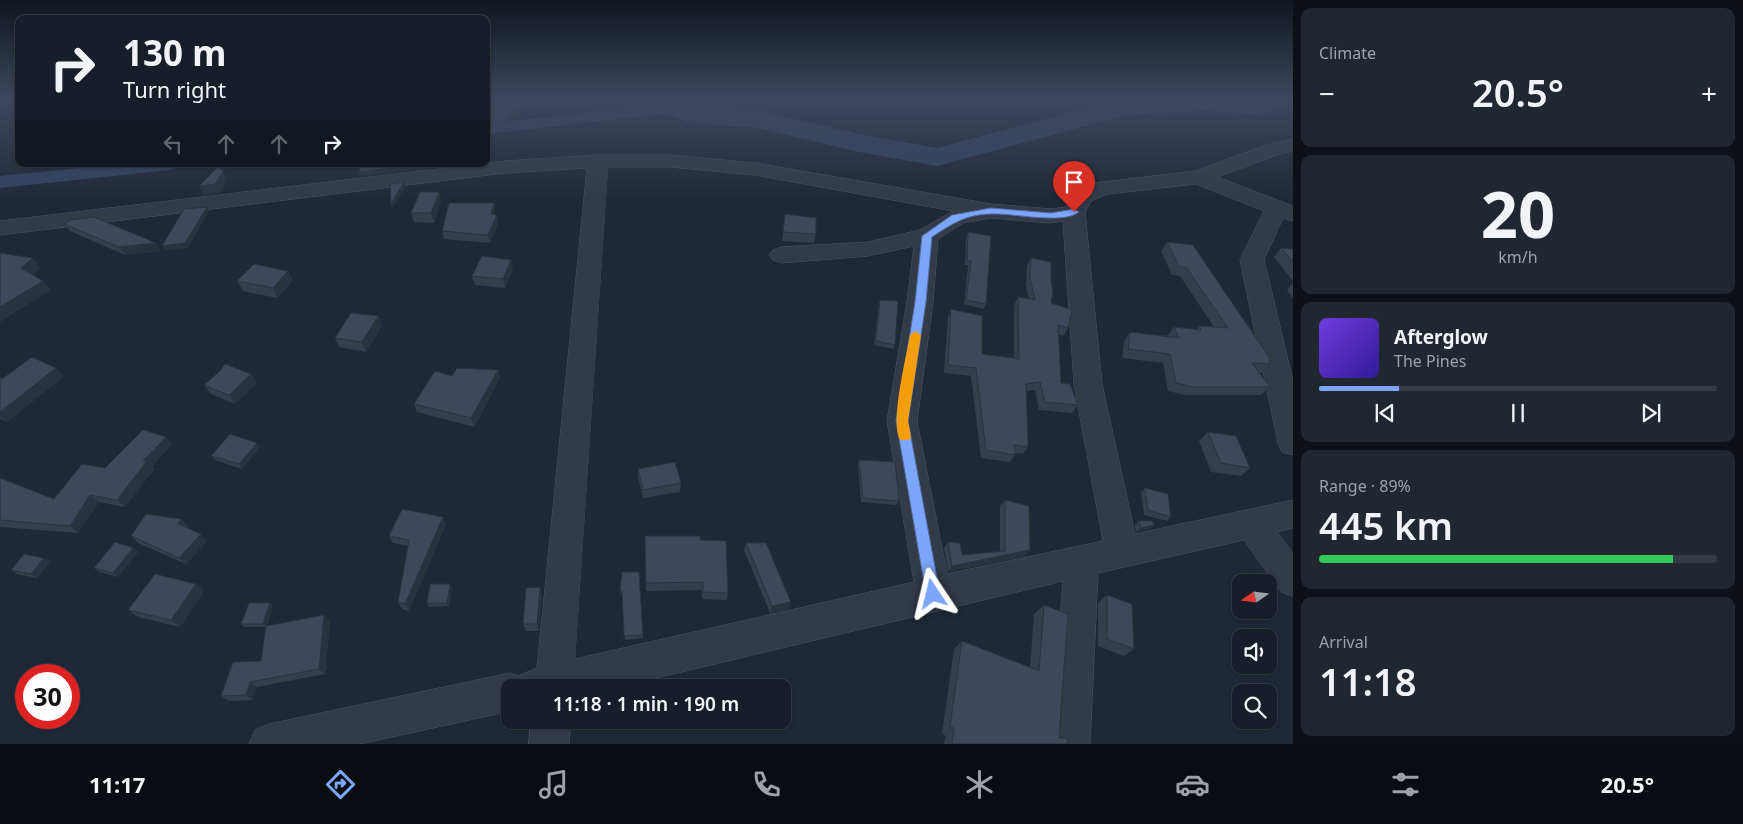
<!DOCTYPE html>
<meta charset="utf-8">
<style>
body{margin:0;font-family:"Noto Sans",sans-serif;background:#202731;color:#f1f3f6;height:100vh;display:flex;flex-direction:column;font-size:19px;white-space:nowrap}
*{box-sizing:border-box;margin:0}
p{font-size:16px;color:#9ea2a8}
.icon{flex:none;width:28px;height:28px;fill:none;stroke:currentColor;stroke-width:2;stroke-linecap:round;stroke-linejoin:round}
.map{position:relative;flex:1;overflow:hidden}
.panel{display:flex;flex-direction:column;gap:8px;padding:8px;background:#0d1017;width:450px}
.panel>*{flex:none}
.top-card{position:absolute;left:15px;top:15px;width:475px;height:152px;border-radius:10px;box-shadow:0 1px 4px #0004,0 0 0 1px #363c46;background:#171e29;color:#f1f3f6;overflow:hidden}
.needle{width:32px;rotate:256deg}
.controls{position:absolute;left:1232px;top:574px;display:grid;gap:10px}
.controls a{display:grid;place-items:center;width:45px;height:45px;border-radius:10px;background:#171e29;box-shadow:0 1px 4px #0004,0 0 0 1px #363c46;font-size:25px}
.speed{position:absolute;left:15px;top:664px;display:flex;gap:10px;font-size:25px;font-weight:700;text-align:center}
.speed>*{display:grid;place-content:center;width:65px;height:65px;border-radius:50%;background:#171e29;box-shadow:0 1px 4px #0004,0 0 0 1px #363c46;line-height:1}
.speed .limit{border:8px solid #d22;background:#fff;color:#111}
.pin{position:absolute;display:grid;place-items:center;width:42px;height:42px;color:#fff;margin:-51px -21px;border-radius:50% 50% 50% 0;rotate:-45deg;box-shadow:0 0 5px #0007}
.pin .icon{rotate:45deg}
.me{position:absolute;width:55px;margin:-28px;rotate:350deg;stroke-linejoin:round;filter:drop-shadow(0 0 4px #0008)}
.turn{display:flex;align-items:center;gap:18px;height:105px;padding:0 25px;font-size:22px}
.turn .icon{width:65px;height:65px;stroke-width:2.5}
.turn b{display:block;font-size:35px;line-height:42px}
.lanes{display:flex;align-items:center;height:48px;padding:0 25px;background:#0003;justify-content:center;gap:25px;direction:ltr}
.lanes .off{opacity:.35}
.big{font-size:38px;font-weight:600;line-height:1.1}
.panel .widget{flex:1;display:flex;flex-direction:column;justify-content:center;gap:8px;min-width:0;padding:0 18px;border-radius:10px;background:#202731}
.panel .dial{align-items:center;gap:0}
.dial b{font-size:65px;line-height:1}
.song{display:flex;align-items:center;gap:15px}
.cover{width:60px;height:60px;border-radius:8px;background:linear-gradient(135deg,hsl(260 70% 55%),hsl(250 70% 35%))}
.played{height:5px;border-radius:2px;background:linear-gradient(90deg,#7ca6fa 20%,#363c46 20%)}
.keys{display:flex;justify-content:space-around;direction:ltr}
.heat{display:flex;justify-content:space-between;align-items:center;font-size:28px;direction:ltr}
.charge{height:8px;border-radius:4px;background:linear-gradient(90deg,#34c759 89%,#363c46 0)}
.trip{position:absolute;left:501px;top:679px;width:290px;height:50px;border-radius:10px;background:#171e29;box-shadow:0 1px 4px #0004,0 0 0 1px #363c46;font-weight:600;line-height:50px;text-align:center}
.tab-bar{display:flex;height:80px;justify-content:space-around;align-items:center;background:#090c10;color:#9ea2a8}
.tab-bar .icon{width:35px;height:35px}
.tab-bar .current{color:#7ca6fa}
.tab-bar b{font-size:22px;color:#f1f3f6}
main{display:flex;flex:1;min-height:0}
.map>svg:first-child{display:block}
.lines{fill:none;stroke-linecap:round;stroke-linejoin:round}
.canal{fill:#32435f;fill-rule:evenodd}
.river{fill:#32435f;fill-rule:evenodd}
.minor-casing{stroke:#4d5563;stroke-width:1}
.minor{fill:#333a48;fill-rule:evenodd}
.wall{fill:#343e4d}
.shaded-wall{fill:#2b323f}
.building{fill:#3d485a;stroke:#2b323f}
.route{fill:#7ca6fa;stroke:#516ca2}
.slow{fill:#f59e0b}
</style>
<main>
<div class="map">
<svg width="1293" height="744" viewBox="0 0 1293 744">
<rect width="100%" height="100%" fill="#1f2837"/>
<g class="lines">
<!-- canal -->
<g class="canal">
<path d="M675 103 681 104 683 108 681 112 486 134V124Z"/>
<path d="M118 164H178L176 168 169 170 0 188V176Z"/>
</g>
<!-- river -->
<path class="river" d="M637 98H676L695 106 758 110 859 134 937 148 1123 98H1276L1269 112 1259 115 1206 110 1127 115 937 166 859 152 758 128 690 123 641 104Z"/>
<!-- minor casing -->
<g class="minor-casing">
<g id="minor">
<path d="M0 98H12L9 102 0 104Z"/>
<path d="M1293 139V151L1277 155 1217 177 1293 206V221L1283 218 1264 260 1293 381V455L1282 452 1278 443 1240 260 1264 211 1196 184 1108 194 1091 201 1085 212 1102 384 1135 534 1293 500V528L1277 532 1293 553V596L1281 592 1244 540 1098 573 1090 744H1050L1063 581 614 688H510V711L360 744H249L255 730 269 724 510 673 518 676 537 668 587 168 505 173 0 235V221L505 161 598 155H670L755 163 991 204 1051 209 1066 207 1075 192 1095 183 1195 171 1264 146ZM608 167H670L755 175 953 211 920 230 868 242 781 247 773 250 769 255 773 260 781 263 868 256 914 246 907 302 887 421 914 582 575 659ZM991 218 1051 223 1063 221 1074 384 1103 541 947 574 917 421 933 302 938 239 963 223Z"/>
<path d="M531 720H571L569 744H529Z"/>
</g>
</g>
<!-- minor -->
<use href="#minor" class="minor"/>
</g>
<!-- wall -->
<g class="wall">
<path d="M486 98 524 106 525 110 510 119 505 125 486 121Z"/>
<path d="M439 192 441 201 434 223 414 222 411 213Z"/>
<path d="M494 203 495 211 494 215 498 223 490 243 444 239 442 231Z"/>
<path d="M785 214 816 234 814 243 782 241Z"/>
<path d="M64 224 161 251 125 255 70 231Z"/>
<path d="M968 232 986 304 983 309 964 304 968 265H965L966 237Z"/>
<path d="M1167 242 1270 364 1262 373H1259L1270 387 1261 395H1185L1168 391 1163 363 1122 358 1124 341 1130 332 1167 336 1174 327 1197 329 1199 326 1214 327 1180 276 1172 275 1161 251Z"/>
<path d="M1281 248 1293 249V281L1274 257Z"/>
<path d="M1031 258 1051 303 1068 328 1063 336 1058 334 1061 383 1078 405 1072 413 1039 410 1035 390 1026 391 1028 447 1023 454 1015 453V455L1010 462 981 458 971 376 944 373 948 317 951 309 982 354 1014 358V305L1018 297 1029 299 1026 286 1027 266Z"/>
<path d="M513 269 505 288 475 285 472 276Z"/>
<path d="M293 280 277 298 243 291 237 281Z"/>
<path d="M1293 282V299L1287 290Z"/>
<path d="M880 300 895 345 894 349 874 345 879 304Z"/>
<path d="M378 316 382 326 366 352 339 347 335 338Z"/>
<path d="M498 370 500 378 474 427 417 412 414 404 452 376Z"/>
<path d="M220 371 251 374 257 383 235 404 211 394 204 385Z"/>
<path d="M64 376 7 422 0 419V378L2 379Z"/>
<path d="M1208 432 1250 468 1241 476 1211 472 1199 441Z"/>
<path d="M166 437 172 444 152 467 154 469 125 507 99 502 78 533 0 527V478L54 499 105 468Z"/>
<path d="M257 443 260 447 242 469 215 460 211 456Z"/>
<path d="M859 460 899 501 896 505 861 502 858 464Z"/>
<path d="M638 469 681 483 680 492 643 498 638 477Z"/>
<path d="M1145 488 1171 517 1167 521 1144 515 1141 492Z"/>
<path d="M1005 500 1025 556 948 572 944 548 948 542 962 555 1000 552V506Z"/>
<path d="M443 517 446 524 409 611 402 609 398 602 408 546 393 543 389 536Z"/>
<path d="M181 519 188 526 187 528 207 541 186 564 138 543 131 536Z"/>
<path d="M1139 521 1154 525 1150 529 1136 532 1135 525Z"/>
<path d="M645 536 700 540 728 593 727 600 702 599V590L646 591Z"/>
<path d="M746 543 789 609 770 613 744 550Z"/>
<path d="M133 548 138 552 118 577 99 572 94 568Z"/>
<path d="M44 558 50 562 37 578 17 574 11 570Z"/>
<path d="M639 572 643 638 625 640 622 595H621L620 591Z"/>
<path d="M450 584 452 587 449 606 429 607 427 603Z"/>
<path d="M540 587 542 595 539 631H526L523 624Z"/>
<path d="M204 591 180 627 138 617 128 610Z"/>
<path d="M1107 595 1134 649 1124 656 1098 646V603Z"/>
<path d="M270 603 273 607 267 626 330 621 325 674 257 687 253 700 229 701 221 696 261 661 266 627H245L241 624Z"/>
<path d="M1044 605 1059 737 1067 744H944L946 736 942 734 954 649 962 641 1030 667 1034 614Z"/>
</g>
<!-- shaded-wall -->
<g class="shaded-wall">
<path d="M524 106 525 110 510 119 505 125V121L510 114Z"/>
<path d="M426 164H433V168L361 176 359 172Z"/>
<path d="M223 171 227 180 220 193 204 195 199 186Z"/>
<path d="M404 182 405 187 392 209 391 204Z"/>
<path d="M439 192 441 201 434 223 431 213Z"/>
<path d="M494 203 495 211 492 222 491 214Z"/>
<path d="M207 207 209 211 188 248 165 250 162 246Z"/>
<path d="M497 215 498 223 490 243 488 235Z"/>
<path d="M156 243 161 251 125 255 119 247Z"/>
<path d="M33 258 41 268 29 278 21 268Z"/>
<path d="M511 260 513 269 505 288 503 279Z"/>
<path d="M288 271 293 280 277 298 273 288Z"/>
<path d="M43 281 51 290 0 322V307Z"/>
<path d="M378 316 382 326 366 352 362 342Z"/>
<path d="M56 368 64 376 7 422 0 416V412Z"/>
<path d="M498 370 500 378 474 427 471 418Z"/>
<path d="M251 374 257 383 235 404 229 395Z"/>
<path d="M166 437 172 444 152 467 154 469 125 507 117 500 143 461Z"/>
<path d="M257 443 260 447 242 469 239 464Z"/>
<path d="M90 495 99 502 78 533 70 526Z"/>
<path d="M443 517 446 524 409 611 405 604Z"/>
<path d="M181 519 188 526 185 530 178 524Z"/>
<path d="M1154 525 1150 529 1136 532 1141 528Z"/>
<path d="M201 534 207 541 186 564 179 558Z"/>
<path d="M133 548 138 552 118 577 113 573Z"/>
<path d="M1030 550 1025 556 948 572 952 566Z"/>
<path d="M44 558 50 562 37 578 31 574Z"/>
<path d="M196 584 204 591 180 627 171 620Z"/>
<path d="M450 584 452 587 449 606 447 603Z"/>
<path d="M540 587 542 595 539 631 537 624Z"/>
<path d="M791 602 789 609 770 613 772 606Z"/>
<path d="M270 603 273 607 266 627 263 624Z"/>
<path d="M324 615 330 621 325 674 319 669Z"/>
<path d="M250 682 257 687 253 700 246 695Z"/>
</g>
<!-- building -->
<g class="building">
<path d="M486 98H507L524 106 510 114 505 121 486 116Z"/>
<path d="M361 164H426L359 172Z"/>
<path d="M218 167 223 171 215 184 199 186Z"/>
<path d="M404 182 391 204 390 184Z"/>
<path d="M420 192H439L431 213H411Z"/>
<path d="M449 203H494L491 214 497 215 488 235 442 231Z"/>
<path d="M207 207 185 243 162 246 184 209Z"/>
<path d="M785 214 816 218V234L783 232Z"/>
<path d="M94 217 156 243 119 247 64 224 70 220Z"/>
<path d="M968 232 991 236 986 304 966 300 971 261 967 260Z"/>
<path d="M1167 242 1193 245 1269 357 1270 364 1252 363 1270 387H1193L1176 383 1170 354 1128 349 1130 332 1179 338 1174 327 1201 330 1199 326 1228 328 1186 267H1179Z"/>
<path d="M1281 248 1293 249V262Z"/>
<path d="M0 253 33 258 21 268 43 281 0 307Z"/>
<path d="M482 256 511 260 503 279 472 276Z"/>
<path d="M1031 258 1051 262V281L1053 292 1051 303 1072 310 1068 328 1058 325 1061 383 1070 384 1078 405 1045 402 1040 382 1026 384 1028 447 1014 445 1015 455 986 450 976 368 948 365 951 309 982 316V354L1019 359 1018 297 1035 300 1030 278Z"/>
<path d="M254 264 288 271 273 288 237 281Z"/>
<path d="M880 300 898 301 895 345 876 341Z"/>
<path d="M351 313 378 316 362 342 335 338Z"/>
<path d="M32 357 56 368 0 412V378L2 379Z"/>
<path d="M225 364 251 374 229 395 204 385 220 371Z"/>
<path d="M457 368 498 370 471 418 414 404 435 371 452 376Z"/>
<path d="M143 430 166 437 143 461H147L117 500 90 495 70 526 0 520V478L54 499 82 464 105 468Z"/>
<path d="M1208 432 1236 436 1250 468 1221 463Z"/>
<path d="M230 434 257 443 239 464 211 456Z"/>
<path d="M859 460 895 462 899 501 863 498Z"/>
<path d="M675 462 681 483 643 490 638 469Z"/>
<path d="M1145 488 1168 494 1171 517 1148 510Z"/>
<path d="M1005 500 1029 506 1030 550 952 566 948 542 960 543 962 555 1005 551Z"/>
<path d="M402 509 443 517 405 604 398 602 409 540 389 536Z"/>
<path d="M146 514 181 519 178 524 201 534 179 558 131 536Z"/>
<path d="M1139 521H1152L1154 525 1141 528Z"/>
<path d="M645 536H700V540L726 541 728 593 703 592V582L646 583Z"/>
<path d="M115 542 133 548 113 573 94 568Z"/>
<path d="M746 543H766L791 602 772 606Z"/>
<path d="M24 554 44 558 31 574 11 570Z"/>
<path d="M622 572H639L643 635 624 636 622 591H620Z"/>
<path d="M155 574 196 584 171 620 128 610Z"/>
<path d="M430 584H450L447 603H427Z"/>
<path d="M540 587 537 624H523L526 588Z"/>
<path d="M1107 595 1132 604 1134 649 1107 639Z"/>
<path d="M249 603H270L263 624H241Z"/>
<path d="M1044 605 1068 614 1059 737 1068 739 1067 744H952L954 728 950 727 962 641 1039 671Z"/>
<path d="M324 615 319 669 250 682 246 695 221 696 233 662 261 661 266 626Z"/>
</g>
<!-- sky -->
<linearGradient id="sky" x2="0" y2="1"><stop stop-color="#11161e"/><stop offset="0.49" stop-color="#3c485e"/><stop offset="1" stop-color="#3c485e" stop-opacity="0"/></linearGradient>
<rect width="1293" height="202" fill="url(#sky)"/>
<!-- route -->
<path class="route" d="M991 208 1051 213 1074 209 1079 212C1063 225 1013 213 992 214 966 214 952 224 932 237L926 302 908 421 940 594 938 599 933 601 928 599 926 594 896 421 915 302 922 236 952 215Z"/>
<!-- slow -->
<path class="slow" d="M915 331 921 335 908 421 911 437 909 440H900C890 420 906 359 910 335Z"/>
</svg>
<div class="controls">
<a><svg class="needle" viewBox="-14 -14 28 28"><path d="M0-13l5 13h-10z" fill="#e53935"/><path d="M0 13l5-13h-10z" fill="#9ea2a8"/></svg></a>
<a><svg class="icon" aria-label="sound" viewBox="0 0 24 24"><path d="M4 9h4l5-4v14l-5-4H4zM17 9q2 3 0 6"/></svg></a>
<a><svg class="icon" aria-label="search" viewBox="0 0 24 24"><circle cx="10" cy="10" r="6"/><path d="M15 15l6 6"/></svg></a>
</div>
<div class="speed"><div class="limit">30</div></div>
<div class="pin" style="left:1074px;top:212px;background:#d93025"><svg class="icon" aria-label="arrive" viewBox="0 0 24 24"><path d="M6 21V4h12l-3 4 3 4H6"/></svg></div>
<svg class="me" style="left:933px;top:594px" viewBox="-20 -20 40 40"><path d="M0-17L14 15 0 8-14 15z" fill="#7ca6fa" stroke="#fff" stroke-width="4"/></svg>
<div class="trip">11:18 · 1 min · 190 m</div>
<div class="top-card">
<div class="turn"><svg class="icon" aria-label="right" viewBox="0 0 24 24"><path d="M7 20v-9h11M14 6l5 5-5 5"/></svg><div><b>130 m</b>Turn right</div></div>
<div class="lanes"><svg class="icon off" aria-label="left" viewBox="0 0 24 24"><path d="M17 20v-9H6M10 6l-5 5 5 5"/></svg><svg class="icon off" aria-label="ahead" viewBox="0 0 24 24"><path d="M12 20V5M6 11l6-6 6 6"/></svg><svg class="icon off" aria-label="ahead" viewBox="0 0 24 24"><path d="M12 20V5M6 11l6-6 6 6"/></svg><svg class="icon" aria-label="right" viewBox="0 0 24 24"><path d="M7 20v-9h11M14 6l5 5-5 5"/></svg></div>
</div>
</div>
<section class="panel">
<div class="widget"><p>Climate</p>
<div class="heat"><a>−</a><b class="big">20.5°</b><a>+</a></div>
</div>
<div class="widget dial"><b>20</b><p>km/h</p></div>
<div class="widget">
<div class="song"><i class="cover"></i><div><b>Afterglow</b><p>The Pines</p></div></div>
<div class="played"></div>
<div class="keys"><svg class="icon" aria-label="previous" viewBox="0 0 24 24"><path d="M18 5L8 12l10 7zM5 5v14"/></svg><svg class="icon" aria-label="pause" viewBox="0 0 24 24"><path d="M8 5v14M16 5v14"/></svg><svg class="icon" aria-label="next" viewBox="0 0 24 24"><path d="M6 5l10 7-10 7zM19 5v14"/></svg></div>
</div>
<div class="widget"><p>Range · 89%</p><b class="big">445 km</b><div class="charge"></div></div>
<div class="widget"><p>Arrival</p><b class="big">11:18</b></div>
</section>
</main>
<nav class="tab-bar">
<b>11:17</b>
<svg class="icon current" aria-label="directions" viewBox="0 0 24 24"><path d="M12 3l9 9-9 9-9-9zM9 14v-3h6M13 9l2 2-2 2"/></svg>
<svg class="icon" aria-label="music" viewBox="0 0 24 24"><path d="M9 18V5l10-2v13"/><circle cx="6" cy="18" r="3"/><circle cx="16" cy="16" r="3"/></svg>
<svg class="icon" aria-label="phone" viewBox="0 0 24 24"><path d="M5 4h4l2 5-3 2q2 4 5 5l2-3 5 2v4C11 20 4 13 5 4z"/></svg>
<svg class="icon" aria-label="climate" viewBox="0 0 24 24"><path d="M12 3v18M4 7l16 10M4 17L20 7"/></svg>
<svg class="icon" aria-label="car" viewBox="0 0 24 24"><path d="M5 17H2v-5l4-1 3-4h7l3 4 3 1v5h-3M9 17h6M6 11h13"/><circle cx="7" cy="17" r="2"/><circle cx="17" cy="17" r="2"/></svg>
<svg class="icon" aria-label="filters" viewBox="0 0 24 24"><path d="M4 7h16M4 17h16"/><circle cx="9" cy="7" r="2"/><circle cx="15" cy="17" r="2"/></svg>
<b>20.5°</b>
</nav>
